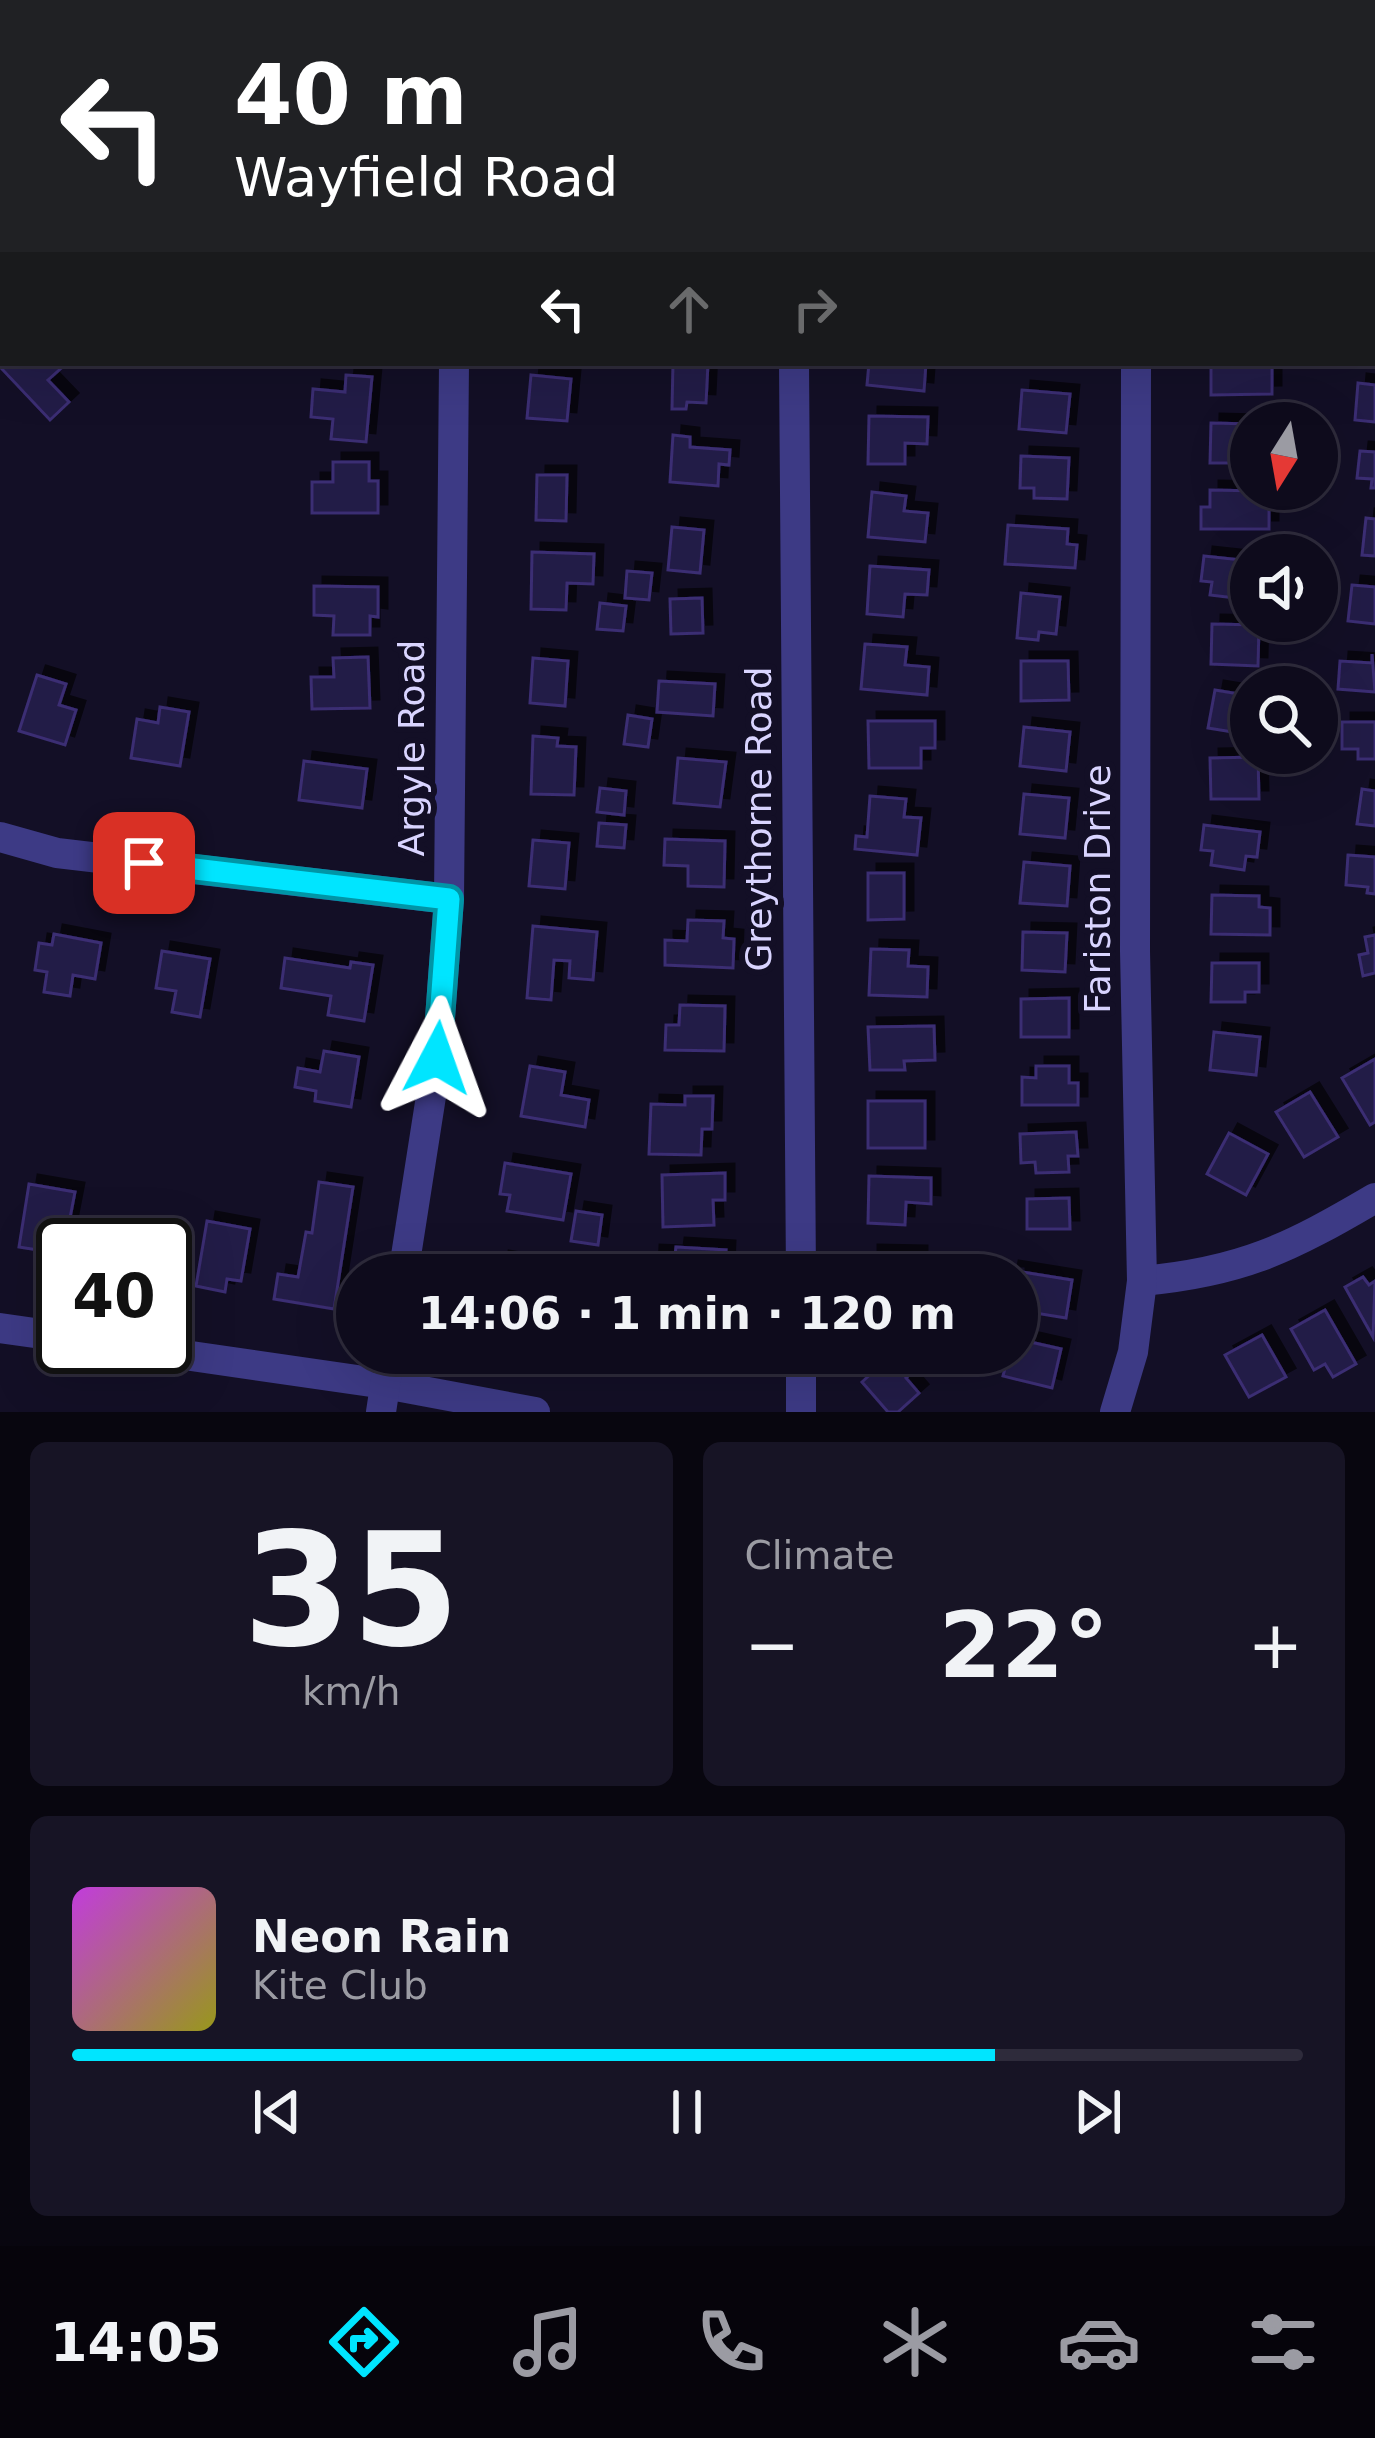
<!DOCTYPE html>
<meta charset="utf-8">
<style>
body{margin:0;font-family:"DejaVu Sans",sans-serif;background:#171425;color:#f1f3f6;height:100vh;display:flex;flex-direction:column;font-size:45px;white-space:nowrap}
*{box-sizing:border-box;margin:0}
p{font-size:39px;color:#9b9ba3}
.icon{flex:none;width:66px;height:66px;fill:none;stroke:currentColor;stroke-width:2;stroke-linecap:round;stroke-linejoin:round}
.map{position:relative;height:1412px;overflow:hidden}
.details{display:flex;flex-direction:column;gap:30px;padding:30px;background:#08060f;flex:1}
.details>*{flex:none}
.banner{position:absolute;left:0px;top:0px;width:1377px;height:366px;box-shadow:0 12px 48px #0002,0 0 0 3px #2e2b3b;background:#202124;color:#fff;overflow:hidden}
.needle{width:78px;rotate:191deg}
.controls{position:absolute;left:1230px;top:402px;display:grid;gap:24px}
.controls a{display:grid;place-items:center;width:108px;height:108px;border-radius:50%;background:#0e0b1c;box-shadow:0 12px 48px #0002,0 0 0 3px #2e2b3b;font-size:60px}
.speed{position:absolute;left:36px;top:1218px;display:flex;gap:24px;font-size:60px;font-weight:700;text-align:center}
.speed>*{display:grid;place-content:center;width:156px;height:156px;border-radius:50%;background:#0e0b1c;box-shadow:0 12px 48px #0002,0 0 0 3px #2e2b3b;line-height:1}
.speed .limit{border:6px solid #111;border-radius:18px;background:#fff;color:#111}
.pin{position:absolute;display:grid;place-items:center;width:102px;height:102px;color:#fff;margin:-51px;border-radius:24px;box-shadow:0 6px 18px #0006}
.me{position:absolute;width:132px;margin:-66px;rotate:4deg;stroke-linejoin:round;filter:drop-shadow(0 0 9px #0008)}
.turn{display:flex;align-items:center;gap:42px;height:252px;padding:0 36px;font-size:54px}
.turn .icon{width:156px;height:156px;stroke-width:2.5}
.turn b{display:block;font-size:84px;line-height:102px}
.lanes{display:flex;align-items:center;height:114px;padding:0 36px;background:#0003;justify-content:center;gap:60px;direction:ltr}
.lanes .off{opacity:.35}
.big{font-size:90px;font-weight:700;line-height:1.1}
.details .card{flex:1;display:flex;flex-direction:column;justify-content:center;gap:18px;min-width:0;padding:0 42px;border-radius:18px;background:#171425}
.details .dial{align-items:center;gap:0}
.dial b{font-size:156px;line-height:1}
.song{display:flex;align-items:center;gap:36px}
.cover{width:144px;height:144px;border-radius:18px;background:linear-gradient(135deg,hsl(290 70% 55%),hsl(60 70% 35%))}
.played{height:12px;border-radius:6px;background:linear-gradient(90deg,#00e5ff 75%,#2e2b3b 75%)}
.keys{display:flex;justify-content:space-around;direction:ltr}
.heat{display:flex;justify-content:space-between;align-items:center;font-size:66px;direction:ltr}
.details .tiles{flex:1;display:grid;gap:30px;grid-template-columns:1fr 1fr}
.card:last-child{grid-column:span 2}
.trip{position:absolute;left:336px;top:1254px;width:702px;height:120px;border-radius:60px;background:#0e0b1c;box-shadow:0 12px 48px #0002,0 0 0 3px #2e2b3b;font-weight:700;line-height:120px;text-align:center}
.dock{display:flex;height:192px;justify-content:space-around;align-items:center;background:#06040b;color:#9b9ba3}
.dock .icon{width:84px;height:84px}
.dock .current{color:#00e5ff}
.dock b{font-size:54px;color:#f1f3f6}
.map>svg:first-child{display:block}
.building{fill:#241b47;stroke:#3b2d73;stroke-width:3;filter:url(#shadow)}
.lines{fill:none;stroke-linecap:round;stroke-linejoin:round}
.minor{stroke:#3d3a85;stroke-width:30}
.route-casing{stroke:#0095a6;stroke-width:30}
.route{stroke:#00e5ff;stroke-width:21}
.labels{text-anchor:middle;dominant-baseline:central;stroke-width:12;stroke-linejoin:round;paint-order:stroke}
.street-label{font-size:36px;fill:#d9d4ff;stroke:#130f26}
</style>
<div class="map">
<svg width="1375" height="1412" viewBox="0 0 1375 1412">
<defs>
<filter id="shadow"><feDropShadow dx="9" dy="-9" stdDeviation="0" flood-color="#0009"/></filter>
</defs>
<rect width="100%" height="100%" fill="#130f26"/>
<!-- building -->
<g class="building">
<path d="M7 363H67L48 380 69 402 50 420 1 368Z"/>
<path d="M673 363H708L706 403 687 402 686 409H672Z"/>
<path d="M869 363H926L924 391 867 385Z"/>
<path d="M1211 363 1272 366V394L1211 395Z"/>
<path d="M346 375 372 377 366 442 331 439 333 419 311 417 313 389 345 392Z"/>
<path d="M531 375 571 379 567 421 527 418Z"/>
<path d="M1358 383 1375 385V422L1355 420Z"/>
<path d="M1022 390 1070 394 1066 433 1019 429Z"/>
<path d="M869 416 928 417 927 444 905 443V464H868Z"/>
<path d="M1211 423 1251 424V452H1245L1244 463H1210Z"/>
<path d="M673 435 690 437V447L730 450 729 465 719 464 718 486 670 482Z"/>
<path d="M1360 451 1375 452V488H1371L1372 479 1357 478Z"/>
<path d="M1021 456 1069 458 1067 499 1034 498V488H1020Z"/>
<path d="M333 462H369V481H378V513H312V482H333Z"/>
<path d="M537 475H567L566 521 536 520Z"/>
<path d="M1210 490 1259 491V503L1269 504V529H1201V507H1210Z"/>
<path d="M872 492 906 496 904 511 928 513 925 542 868 537Z"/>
<path d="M1366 518 1375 519V556L1362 555Z"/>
<path d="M1008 525 1068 529 1067 544 1077 545 1075 568 1005 564Z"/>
<path d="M672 527 704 530 700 573 668 570Z"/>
<path d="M532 552 594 554 593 584 567 583 566 610 531 609Z"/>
<path d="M1204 556 1251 561V587H1245L1244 599 1210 595 1212 582 1201 581Z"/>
<path d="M870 566 929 570 927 595 905 594 903 617 867 614Z"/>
<path d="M627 571 652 573 649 600 625 598Z"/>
<path d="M1352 585 1375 587V624L1348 621Z"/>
<path d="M314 586 378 587V617L370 616V635H333L334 616 314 615Z"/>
<path d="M1021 593 1060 597 1056 634 1039 632 1038 640 1017 638Z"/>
<path d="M702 598 703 633 671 634 670 599Z"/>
<path d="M600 603 626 606 623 631 597 629Z"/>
<path d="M1212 624 1259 625 1258 666 1211 664Z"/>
<path d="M865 644 907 647 905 665 929 667 927 695 861 689Z"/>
<path d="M1372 654 1375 692 1338 689 1340 661 1372 663Z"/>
<path d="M368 657 370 708 312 709 311 677H334L333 658Z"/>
<path d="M533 658 568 661 565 706 530 703Z"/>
<path d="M1021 661H1068L1069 700 1021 701Z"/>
<path d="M37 675 66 684 59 705 76 710 65 745 19 731Z"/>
<path d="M659 681 715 684 713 716 657 712Z"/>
<path d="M1215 690 1251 696V735L1208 728Z"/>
<path d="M160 707 189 712 180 766 131 758 137 719 158 723Z"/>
<path d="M628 715 652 719 648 747 624 744Z"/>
<path d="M868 721H935V748H921V768H869Z"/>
<path d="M1342 722H1375V759H1358V749H1342Z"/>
<path d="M1024 727 1070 732 1066 771 1020 766Z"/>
<path d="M533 736 558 738 557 746 576 747 574 795 531 794Z"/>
<path d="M1258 757 1259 799H1211L1210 758Z"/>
<path d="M678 758 726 762 720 807 674 803Z"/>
<path d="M304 761 367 769 362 808 299 800Z"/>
<path d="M600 788 626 791 624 815 597 812Z"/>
<path d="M1362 789 1375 791V826L1357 824Z"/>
<path d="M1024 794 1069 798 1065 838 1020 834Z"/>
<path d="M870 796 906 799 904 817 921 818 917 855 855 849 856 836 867 837Z"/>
<path d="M599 823 626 825 624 848 597 846Z"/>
<path d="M1204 825 1260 832 1257 857 1246 856 1244 870 1211 865 1213 851 1201 850Z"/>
<path d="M665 839 725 841 724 887 688 886V866L664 865Z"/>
<path d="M533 840 569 843 565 889 529 886Z"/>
<path d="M1348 855 1375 857V894L1367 893 1368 887 1346 885Z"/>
<path d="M1024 862 1070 866 1067 906 1020 903Z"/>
<path d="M868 873H904V919L868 920Z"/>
<path d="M1212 895 1259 896V907L1270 908V935L1211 934Z"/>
<path d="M688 920 724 921 723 938 734 939 733 968 665 965V940L687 941Z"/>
<path d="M533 926 597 932 593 980 569 978 570 961 554 960 551 1000 527 998Z"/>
<path d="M1023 932 1067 933 1065 972 1022 970Z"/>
<path d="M54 934 101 943 95 979 73 975 70 996 44 992 47 972 35 970 39 943 52 945Z"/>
<path d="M1375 935V973L1363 976 1359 955 1368 953 1365 937Z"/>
<path d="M871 949 909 950 908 966 928 967 927 997 869 995Z"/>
<path d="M162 951 210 959 200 1017 172 1012 176 991 156 988Z"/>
<path d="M285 958 350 968 351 962 373 965 364 1021 328 1015 331 996 281 988Z"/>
<path d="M1212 963H1259V992H1245V1002H1211Z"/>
<path d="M1069 998V1037H1021V999Z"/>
<path d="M680 1005 725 1006 724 1051 665 1050 666 1025H679Z"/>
<path d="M934 1026 935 1060 904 1061 905 1070H870L868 1027Z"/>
<path d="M1214 1032 1260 1037 1256 1075 1210 1070Z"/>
<path d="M324 1051 359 1057 351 1107 315 1101 316 1091 295 1087 298 1068 320 1072Z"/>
<path d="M1375 1059V1122L1370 1125 1342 1078Z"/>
<path d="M530 1066 565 1072 561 1095 589 1100 585 1127 521 1116Z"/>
<path d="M1036 1066H1069V1083H1078V1105H1022V1077L1036 1078Z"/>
<path d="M1310 1092 1338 1137 1304 1157 1276 1112Z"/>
<path d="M685 1096H713L712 1129H702L701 1155 649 1154 651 1104 685 1105Z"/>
<rect x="868" y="1101" width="57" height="47"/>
<path d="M1076 1132 1078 1156H1068L1069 1172 1036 1173 1035 1162 1021 1163 1020 1134Z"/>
<path d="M1229 1133 1268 1154 1246 1195 1207 1174Z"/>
<path d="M505 1163 571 1174 563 1220 507 1211 510 1195 500 1194Z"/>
<path d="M725 1173V1200H713L714 1225 663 1227 662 1175Z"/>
<path d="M869 1176 931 1178V1204L906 1202 905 1225 868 1223Z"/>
<path d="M319 1182 353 1187 334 1309 274 1299 278 1274 298 1277 306 1232 312 1233Z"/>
<path d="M29 1184 75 1192 63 1254 19 1247Z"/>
<path d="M1069 1198 1070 1229H1027V1199Z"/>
<path d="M576 1211 602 1215 598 1245 571 1241Z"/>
<path d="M207 1221 250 1229 241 1281 227 1279 225 1292 196 1286Z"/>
<path d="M676 1247 726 1250 725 1275H650L651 1254 675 1255Z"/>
<path d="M869 1254 918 1255V1271L929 1272V1275H869Z"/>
<path d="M500 1260 535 1266 534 1275H497Z"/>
<path d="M1010 1270 1072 1280 1066 1318 1017 1310V1275H1009Z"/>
<path d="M1363 1277 1369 1285 1375 1281 1373 1337 1345 1287Z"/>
<path d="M1325 1310 1356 1364 1333 1377 1325 1364 1314 1370 1291 1329Z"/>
<path d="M1262 1335 1286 1377 1249 1397 1225 1355Z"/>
<path d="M1017 1339 1061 1349 1052 1388 1003 1376 1009 1353H1017Z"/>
<path d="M875 1353H888L892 1357 897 1353H918L925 1361 906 1378 919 1393 898 1412H888L862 1382 874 1371 865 1361Z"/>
</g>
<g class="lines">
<!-- minor -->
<g class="minor">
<path d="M454 0V3"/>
<path d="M154 3 155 0"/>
<path d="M1374 176H1375"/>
<path d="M0 225 3 222"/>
<path d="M794 363 801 1275"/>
<path d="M0 837 57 853 449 899"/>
<path d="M403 1275 437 1058 449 899 454 363"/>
<path d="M1142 1281C1242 1272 1290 1248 1375 1198"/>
<path d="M0 1328 63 1337"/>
<path d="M129 1347 385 1384 535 1412"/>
<path d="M801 1353V1412"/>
<path d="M381 1412 390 1353"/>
<path d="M1115 1412 1133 1352 1142 1281 1135 951 1136 363"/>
</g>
</g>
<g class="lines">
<!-- route casing -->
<g class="route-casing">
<path id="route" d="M144 863 449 899 437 1058"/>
</g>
<!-- route -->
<use href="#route" class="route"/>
</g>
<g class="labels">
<!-- street labels -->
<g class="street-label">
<text transform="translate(411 748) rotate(-90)">Argyle Road</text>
<text transform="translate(758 819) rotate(-90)">Greythorne Road</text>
<text transform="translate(1097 889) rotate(-90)">Fariston Drive</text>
</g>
</g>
</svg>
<div class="controls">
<a><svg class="needle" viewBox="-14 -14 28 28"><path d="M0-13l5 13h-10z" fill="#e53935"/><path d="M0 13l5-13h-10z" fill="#9b9ba3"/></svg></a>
<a><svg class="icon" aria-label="sound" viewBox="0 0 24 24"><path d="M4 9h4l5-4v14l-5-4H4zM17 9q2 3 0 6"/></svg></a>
<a><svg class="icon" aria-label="search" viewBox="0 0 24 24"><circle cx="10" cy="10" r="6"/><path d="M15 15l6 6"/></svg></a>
</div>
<div class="speed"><div class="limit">40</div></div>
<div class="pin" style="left:144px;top:863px;background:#d93025"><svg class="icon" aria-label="arrive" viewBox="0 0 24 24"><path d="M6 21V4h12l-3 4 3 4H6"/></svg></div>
<svg class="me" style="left:437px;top:1058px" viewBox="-20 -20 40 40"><path d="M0-17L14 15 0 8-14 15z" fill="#00e5ff" stroke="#fff" stroke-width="4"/></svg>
<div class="trip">14:06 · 1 min · 120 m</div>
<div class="banner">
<div class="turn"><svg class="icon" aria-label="left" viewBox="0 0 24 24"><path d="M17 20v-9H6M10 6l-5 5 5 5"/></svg><div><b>40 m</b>Wayfield Road</div></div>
<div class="lanes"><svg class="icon" aria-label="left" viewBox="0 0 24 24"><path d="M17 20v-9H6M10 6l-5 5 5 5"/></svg><svg class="icon off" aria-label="ahead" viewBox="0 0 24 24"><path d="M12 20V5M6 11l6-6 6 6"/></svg><svg class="icon off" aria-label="right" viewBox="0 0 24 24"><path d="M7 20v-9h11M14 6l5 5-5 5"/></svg></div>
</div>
</div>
<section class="details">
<div class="tiles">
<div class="card dial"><b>35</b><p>km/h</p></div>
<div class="card"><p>Climate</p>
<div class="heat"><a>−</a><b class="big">22°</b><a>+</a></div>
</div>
<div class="card">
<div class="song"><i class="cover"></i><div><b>Neon Rain</b><p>Kite Club</p></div></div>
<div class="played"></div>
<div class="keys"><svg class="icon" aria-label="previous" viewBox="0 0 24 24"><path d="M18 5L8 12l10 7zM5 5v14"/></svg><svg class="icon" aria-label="pause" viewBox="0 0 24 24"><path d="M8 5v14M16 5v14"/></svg><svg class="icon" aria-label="next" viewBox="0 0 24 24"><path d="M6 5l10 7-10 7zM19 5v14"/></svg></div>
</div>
</div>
</section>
<nav class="dock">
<b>14:05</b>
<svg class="icon current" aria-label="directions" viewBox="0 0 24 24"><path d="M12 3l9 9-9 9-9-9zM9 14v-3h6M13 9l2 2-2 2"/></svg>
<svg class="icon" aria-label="music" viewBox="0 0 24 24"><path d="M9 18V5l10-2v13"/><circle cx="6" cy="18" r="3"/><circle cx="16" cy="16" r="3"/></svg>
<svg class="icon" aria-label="phone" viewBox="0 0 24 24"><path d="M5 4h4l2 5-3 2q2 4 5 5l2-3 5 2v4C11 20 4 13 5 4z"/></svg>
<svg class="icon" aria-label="climate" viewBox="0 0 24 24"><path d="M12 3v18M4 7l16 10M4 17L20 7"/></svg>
<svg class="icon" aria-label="car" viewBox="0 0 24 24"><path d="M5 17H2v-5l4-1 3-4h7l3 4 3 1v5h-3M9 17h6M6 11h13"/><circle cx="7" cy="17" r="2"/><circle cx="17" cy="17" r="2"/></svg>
<svg class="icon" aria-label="filters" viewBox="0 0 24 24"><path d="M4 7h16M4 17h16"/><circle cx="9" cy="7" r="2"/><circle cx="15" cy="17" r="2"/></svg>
</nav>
